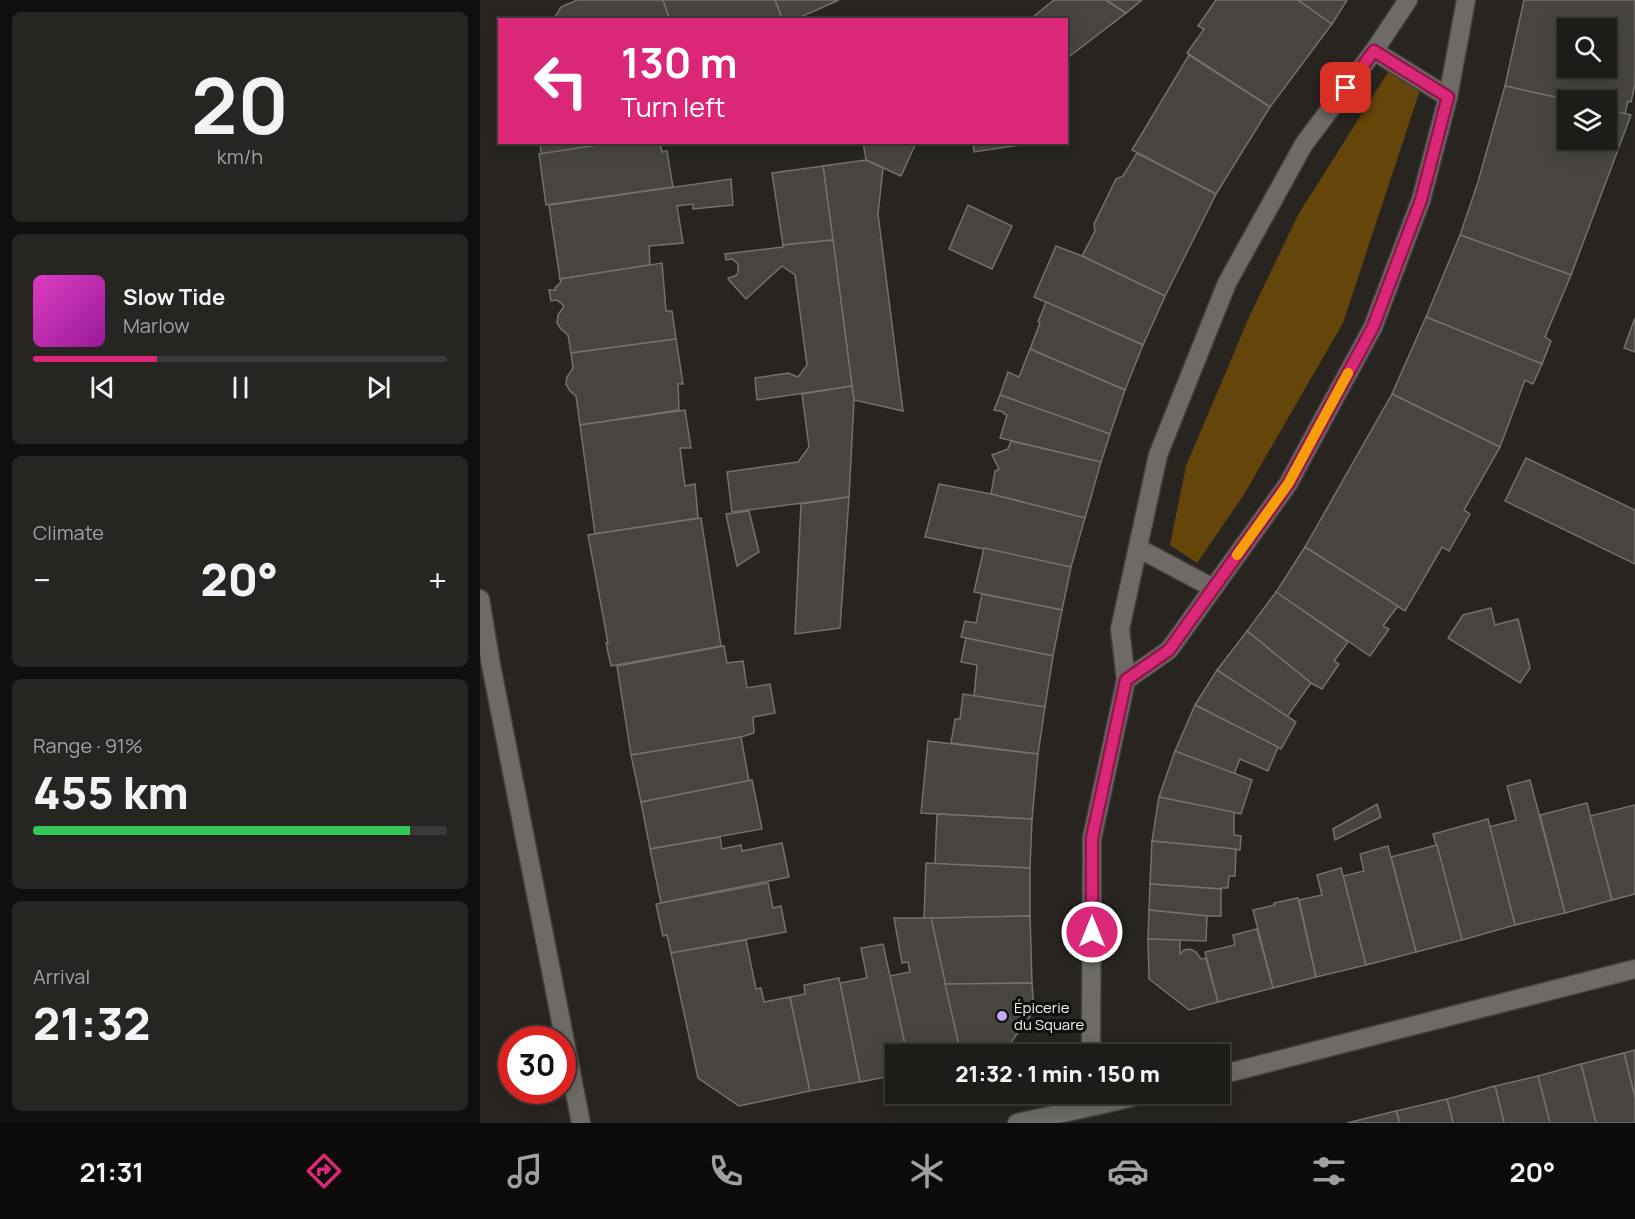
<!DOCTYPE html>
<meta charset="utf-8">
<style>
body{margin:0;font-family:Manrope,sans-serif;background:#262522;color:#f1f3f6;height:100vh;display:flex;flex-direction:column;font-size:22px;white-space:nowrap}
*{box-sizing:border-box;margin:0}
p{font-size:20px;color:#a1a1a2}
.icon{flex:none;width:33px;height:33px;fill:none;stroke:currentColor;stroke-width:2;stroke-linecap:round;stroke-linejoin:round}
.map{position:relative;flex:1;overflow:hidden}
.drawer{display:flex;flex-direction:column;gap:12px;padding:12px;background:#100f0e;width:480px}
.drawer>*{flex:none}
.guide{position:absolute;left:18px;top:18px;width:570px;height:126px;border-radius:0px;box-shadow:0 3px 15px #0003,0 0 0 2px #3c3a38;background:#db2777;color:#fff;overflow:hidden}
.tools{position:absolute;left:1077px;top:18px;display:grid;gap:12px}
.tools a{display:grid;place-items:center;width:60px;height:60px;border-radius:0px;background:#1e1c19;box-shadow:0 3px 15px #0003,0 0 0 2px #3c3a38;font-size:30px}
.speed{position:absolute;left:18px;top:1026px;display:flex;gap:12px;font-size:30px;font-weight:700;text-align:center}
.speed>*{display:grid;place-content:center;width:78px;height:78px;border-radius:50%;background:#1e1c19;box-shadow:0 3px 15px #0003,0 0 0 2px #3c3a38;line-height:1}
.speed .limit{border:9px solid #d22;background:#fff;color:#111}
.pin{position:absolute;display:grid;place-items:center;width:51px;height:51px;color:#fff;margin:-26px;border-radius:12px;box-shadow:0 3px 9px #0006}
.me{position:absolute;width:66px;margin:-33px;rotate:0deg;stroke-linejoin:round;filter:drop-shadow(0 0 4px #0008)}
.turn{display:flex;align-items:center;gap:21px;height:126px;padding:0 24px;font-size:27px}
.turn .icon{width:78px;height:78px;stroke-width:2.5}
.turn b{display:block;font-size:42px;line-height:51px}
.big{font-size:45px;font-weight:800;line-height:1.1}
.drawer .widget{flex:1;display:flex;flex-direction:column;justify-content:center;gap:9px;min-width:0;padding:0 21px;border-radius:9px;background:#262522}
.drawer .dial{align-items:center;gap:0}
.dial b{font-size:78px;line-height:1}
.song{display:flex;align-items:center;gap:18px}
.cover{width:72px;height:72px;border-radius:9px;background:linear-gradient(135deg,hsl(310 70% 55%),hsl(300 70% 35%))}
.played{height:6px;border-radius:3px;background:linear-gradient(90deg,#db2777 30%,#3c3a38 30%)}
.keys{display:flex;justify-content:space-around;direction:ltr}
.heat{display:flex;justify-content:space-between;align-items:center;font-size:33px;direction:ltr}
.charge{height:9px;border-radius:4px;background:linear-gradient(90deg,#34c759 91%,#3c3a38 0)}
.trip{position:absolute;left:405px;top:1044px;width:345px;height:60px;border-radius:0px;background:#1e1c19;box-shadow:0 3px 15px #0003,0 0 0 2px #3c3a38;font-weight:800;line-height:60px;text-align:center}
.tab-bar{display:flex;height:96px;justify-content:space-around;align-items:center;background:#0c0b0a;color:#a1a1a2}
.tab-bar .icon{width:42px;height:42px}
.tab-bar .on{color:#db2777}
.tab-bar b{font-size:27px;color:#f1f3f6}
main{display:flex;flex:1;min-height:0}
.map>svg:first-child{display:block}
.green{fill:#65460a}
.building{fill:#484540;stroke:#74716c;stroke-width:1.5;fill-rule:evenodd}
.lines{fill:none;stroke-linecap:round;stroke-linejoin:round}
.minor-casing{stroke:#43403d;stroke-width:21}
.minor{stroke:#6e6b66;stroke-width:18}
.route-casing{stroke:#8e194d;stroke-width:15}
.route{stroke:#db2777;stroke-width:10}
.slow{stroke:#f59e0b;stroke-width:10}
.poi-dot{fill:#c1a8f3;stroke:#100e0d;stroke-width:2}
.labels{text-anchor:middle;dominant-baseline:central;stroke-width:6;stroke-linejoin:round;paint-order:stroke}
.poi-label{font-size:15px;fill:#f4f2f0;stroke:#100e0d;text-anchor:start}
</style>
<main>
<section class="drawer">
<div class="widget dial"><b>20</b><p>km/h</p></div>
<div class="widget">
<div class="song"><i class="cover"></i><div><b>Slow Tide</b><p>Marlow</p></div></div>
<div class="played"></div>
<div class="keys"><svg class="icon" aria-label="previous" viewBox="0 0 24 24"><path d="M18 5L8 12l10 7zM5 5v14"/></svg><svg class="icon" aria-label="pause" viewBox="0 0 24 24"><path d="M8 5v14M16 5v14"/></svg><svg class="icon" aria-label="next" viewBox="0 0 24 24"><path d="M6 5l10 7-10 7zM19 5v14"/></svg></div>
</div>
<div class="widget"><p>Climate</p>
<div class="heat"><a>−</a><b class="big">20°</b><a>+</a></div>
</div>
<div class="widget"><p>Range · 91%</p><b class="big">455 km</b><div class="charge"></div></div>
<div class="widget"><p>Arrival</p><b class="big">21:32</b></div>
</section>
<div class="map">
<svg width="1155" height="1123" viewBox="0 0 1155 1123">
<rect width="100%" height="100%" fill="#282521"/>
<!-- green -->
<path class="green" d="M910 69 941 87 863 323 763 496 717 563 690 545 706 466 770 315 818 215Z"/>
<!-- building -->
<g class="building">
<path d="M97 0H183L190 20H73L81 7Z"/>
<path d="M183 0H295L303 20H190Z"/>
<path d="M295 0H359L314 20H303Z"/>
<path d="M574 0H626L646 13 586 59V20H549Z"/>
<path d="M626 0H662L646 13Z"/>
<path d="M736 0H818L852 24 790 107 707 53 724 29 718 26Z"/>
<path d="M818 0H867L852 24Z"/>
<path d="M1044 0H1155V84L1151 102 1148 101 1145 114 1126 109V100H1089L1025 86ZM1088 28H1126V68H1088Z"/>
<path d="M709 55 790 107 736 194 652 150Z"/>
<path d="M1025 86 1089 100 1088 140H1126V109L1151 115 1091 275 980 235 998 182Z"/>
<path d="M60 142H138L61 154Z"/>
<path d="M138 142H180L182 152 187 151 193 187 66 205 59 154Z"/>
<path d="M383 142H438L436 143 421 176 386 160Z"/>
<path d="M493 142H540V145L494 152Z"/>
<path d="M657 153 736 194 685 296 602 256 615 231 614 224 636 179 643 176Z"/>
<path d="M386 160 403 168 398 214 423 411 374 400 372 386 343 166Z"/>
<path d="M343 166 353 240 303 245 292 173Z"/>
<path d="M251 179 253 205 213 209V204L197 206 203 243 169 246 170 265 80 279 69 205Z"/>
<path d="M488 205 532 226 512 269 469 249Z"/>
<path d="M980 235 1091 275 1065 337 1071 341 1062 364 946 317Z"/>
<path d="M353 240 372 386 277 400 275 378 308 373 318 377 327 365 315 275 302 266 266 299 249 280 248 278 255 276 258 273V264L252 259 246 260 245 254 303 247V245Z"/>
<path d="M576 246 602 256 685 296 663 345 554 297Z"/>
<path d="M182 263 186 311H192L196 339 91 353 88 335 81 329 77 323 78 315 84 306 77 300 71 301 69 290H76L75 288 81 282 80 279Z"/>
<path d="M566 302 663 345 645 390 550 349 560 323 558 322Z"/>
<path d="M946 317 1062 364 1053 384 1045 380 1020 447 912 394Z"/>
<path d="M1155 318V352L1144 348Z"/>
<path d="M196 339 203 384H198L199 410 100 425 96 396 90 391 86 384 87 377 93 368 91 353Z"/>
<path d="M550 349 645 390 630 434 520 395 528 372 539 377Z"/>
<path d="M372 386 374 400 369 497 252 512 247 472 318 462 329 447 322 394Z"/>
<path d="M912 394 1020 447 984 510 990 514 969 551 962 547 925 611 825 547Z"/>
<path d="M520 395 630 434 621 462 520 438 527 415 524 414V412L514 410Z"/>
<path d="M205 410 211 448H200L205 486 215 484 218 518 115 534 100 425Z"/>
<path d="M531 441 621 462 605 518 511 494 515 471 519 469 512 455 528 449Z"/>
<path d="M1046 458 1155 510V564L1025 501Z"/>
<path d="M459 484 511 494 605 518 591 567 445 537Z"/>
<path d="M369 497 360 628 315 634 321 504Z"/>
<path d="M269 511 279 552 257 566 246 514Z"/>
<path d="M221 518 241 646 131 666 126 643H128L108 535Z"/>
<path d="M825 547 918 606 903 626 909 629 890 656 796 592Z"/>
<path d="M504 548 591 567 582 610 494 592Z"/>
<path d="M796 592 868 642 854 661 859 664 842 689 831 683 767 631Z"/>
<path d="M502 594 582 610 573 656 481 637 485 621 496 623Z"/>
<path d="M1011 608 1015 625 1038 619 1050 668 1040 683 968 638 983 615Z"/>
<path d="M767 631 831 683 807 717 737 670Z"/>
<path d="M486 638 573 656 565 707 494 696 497 665 481 662Z"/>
<path d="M244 646 247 663 263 661 267 688 290 684 295 713 273 717 274 733 261 737 151 755 137 666Z"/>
<path d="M737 670 816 722 801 749 715 705Z"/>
<path d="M483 694 565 707 558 754 471 743 475 719H480Z"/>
<path d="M715 705 798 747 788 771 760 759 754 774 695 751Z"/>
<path d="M261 737 269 781 161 802 151 755Z"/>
<path d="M448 741 558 754 552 819 441 813Z"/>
<path d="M695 751 772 780 761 814 679 797Z"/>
<path d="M272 780 282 829 170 849 161 802Z"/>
<path d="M1050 780 1085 913 1035 925 1009 827 1036 820 1027 786Z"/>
<path d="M679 797 754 812V835L761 836 760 850 672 841Z"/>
<path d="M1107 803 1132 900 1085 913 1060 815Z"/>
<path d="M897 804 901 817 855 840 853 829Z"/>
<path d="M1155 805V894L1132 900 1110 816Z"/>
<path d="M457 814 552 819 550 868 455 864Z"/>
<path d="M1008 819 1035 925 982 940 953 834Z"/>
<path d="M240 837 242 849 261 845 262 851 302 843 309 877 181 903 170 849Z"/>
<path d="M672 841 756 849 755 876H749L748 888H741V889L670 884Z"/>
<path d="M957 845 982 940 936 952 911 857Z"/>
<path d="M908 846 936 952 886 965 863 876 884 871 880 854Z"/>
<path d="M446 863 550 868V916L444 919Z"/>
<path d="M861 868 886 965 836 977 819 900 842 895 837 875Z"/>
<path d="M288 883 293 908 301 906 306 932 191 953 187 935 183 936 176 904Z"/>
<path d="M670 884 741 889V916H727L669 910Z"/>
<path d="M818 898 836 977 793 988 773 910 795 905 794 903Z"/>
<path d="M669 910 727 916 726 941 668 939Z"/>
<path d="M550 916 552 983 465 984 451 918Z"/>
<path d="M414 918H451L481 1054H427L409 976 430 972 428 962 422 963Z"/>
<path d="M777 929 793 988 738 1002 725 952 755 945 753 935Z"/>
<path d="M668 939 700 940V954L704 950 710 949 716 952 721 959 726 958 738 1002 709 1010 669 979Z"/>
<path d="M266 940 276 989 281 988 284 1002 310 997 330 1091 259 1106 218 1078 191 953Z"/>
<path d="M403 944 427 1054H416V1075L380 1082 360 983 387 978 381 948Z"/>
<path d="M359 978 380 1082 330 1091 310 997 325 994 324 985Z"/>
<path d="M552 983 554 1011 523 1053 481 1054 465 984Z"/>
<path d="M1155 1050V1098L1144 1053Z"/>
<path d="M1144 1053 1155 1098V1123H1116L1101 1064Z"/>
<path d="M1101 1064 1116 1123H1070L1058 1076Z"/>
<path d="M1058 1076 1070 1123H1024L1015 1086Z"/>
<path d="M1015 1086 1024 1123H973L967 1099Z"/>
<path d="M967 1099 973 1123H920L916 1111Z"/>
<path d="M916 1111 920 1123H867Z"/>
</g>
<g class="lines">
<!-- minor casing -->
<g class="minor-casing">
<g id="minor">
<path d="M894 51 968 97"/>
<path d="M658 548 733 588"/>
<path d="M0 599 11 665 101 1123"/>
<path d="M646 680 689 650 808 484 893 327 941 200 968 97 986 0"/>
<path d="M613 1054 611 1041 612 838 646 680 640 629 678 455 747 283 824 144 894 51 928 0"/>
<path d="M740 1075 1155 969"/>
<path d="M537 1123 619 1105 666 1094"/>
</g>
</g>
<!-- minor -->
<use href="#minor" class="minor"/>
</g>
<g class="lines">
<!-- route casing -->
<g class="route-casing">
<path id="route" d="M612 932V838L646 680 689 650 808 484 893 327 941 200 968 97 894 51 866 88"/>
</g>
<!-- route -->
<use href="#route" class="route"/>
<!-- slow -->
<path class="slow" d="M757 555 808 484 868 373"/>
</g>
<!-- markers -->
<circle class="poi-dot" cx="522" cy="1016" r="6"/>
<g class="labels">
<!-- poi labels -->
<g class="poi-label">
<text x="534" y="1007">Épicerie<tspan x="534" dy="17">du Square</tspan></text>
</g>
</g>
</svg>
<div class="tools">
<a><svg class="icon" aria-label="search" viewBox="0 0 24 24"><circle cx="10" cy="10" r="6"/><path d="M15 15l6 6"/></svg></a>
<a><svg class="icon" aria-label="layers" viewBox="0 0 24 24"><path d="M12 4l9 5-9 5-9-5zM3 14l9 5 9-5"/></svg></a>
</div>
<div class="speed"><div class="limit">30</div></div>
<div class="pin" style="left:866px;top:88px;background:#d93025"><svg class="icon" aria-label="arrive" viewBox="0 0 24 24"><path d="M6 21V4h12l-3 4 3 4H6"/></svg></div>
<svg class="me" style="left:612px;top:932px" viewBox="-20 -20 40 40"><circle r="17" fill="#db2777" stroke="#fff" stroke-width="3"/><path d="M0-11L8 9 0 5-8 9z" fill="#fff"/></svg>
<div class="trip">21:32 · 1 min · 150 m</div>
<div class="guide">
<div class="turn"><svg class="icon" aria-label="left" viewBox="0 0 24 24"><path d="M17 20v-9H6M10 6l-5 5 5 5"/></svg><div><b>130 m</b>Turn left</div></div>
</div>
</div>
</main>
<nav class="tab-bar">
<b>21:31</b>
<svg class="icon on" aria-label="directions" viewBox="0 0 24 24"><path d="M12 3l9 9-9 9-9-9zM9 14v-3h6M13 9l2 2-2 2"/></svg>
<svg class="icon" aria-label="music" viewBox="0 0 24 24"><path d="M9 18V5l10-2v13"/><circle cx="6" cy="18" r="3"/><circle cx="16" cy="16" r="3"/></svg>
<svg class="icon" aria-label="phone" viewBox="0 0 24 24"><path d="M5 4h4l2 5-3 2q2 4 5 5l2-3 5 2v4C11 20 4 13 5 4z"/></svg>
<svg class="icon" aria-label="climate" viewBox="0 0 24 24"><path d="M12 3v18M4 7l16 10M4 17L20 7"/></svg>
<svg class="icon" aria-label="car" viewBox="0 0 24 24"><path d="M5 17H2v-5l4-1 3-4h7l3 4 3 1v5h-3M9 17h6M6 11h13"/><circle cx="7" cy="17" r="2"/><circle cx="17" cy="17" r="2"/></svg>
<svg class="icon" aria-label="filters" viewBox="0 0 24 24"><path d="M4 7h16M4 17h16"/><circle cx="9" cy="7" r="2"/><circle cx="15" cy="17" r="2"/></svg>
<b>20°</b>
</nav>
